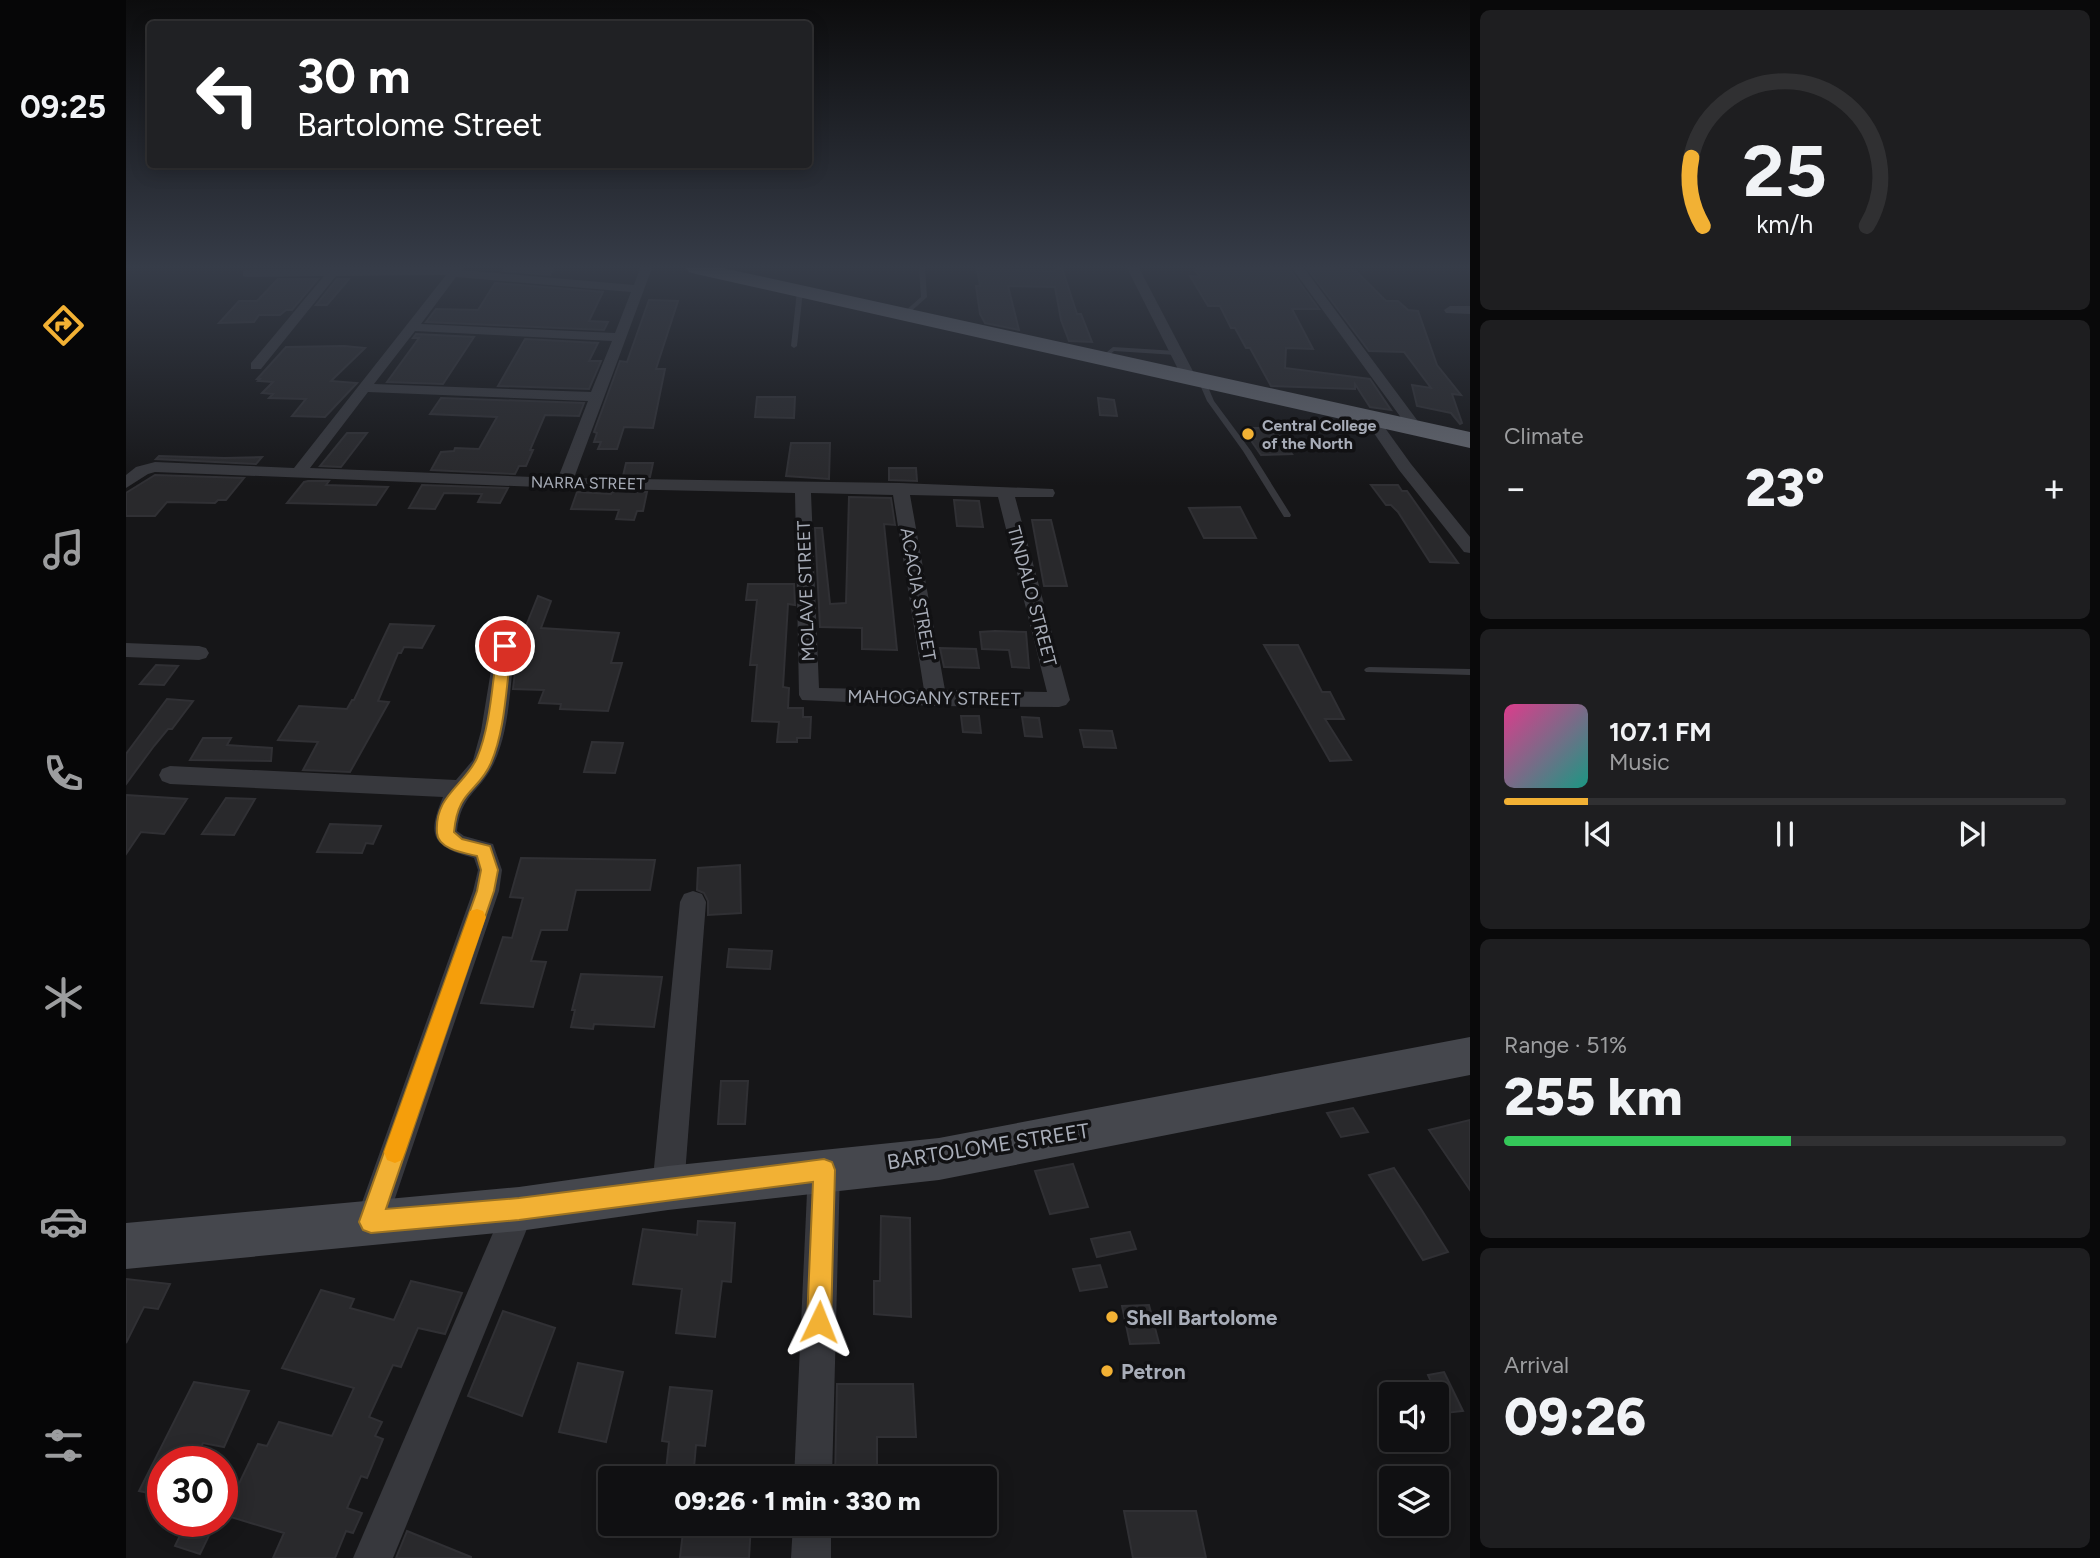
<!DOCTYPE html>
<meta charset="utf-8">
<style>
body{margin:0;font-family:Figtree,sans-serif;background:#1e1e20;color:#f1f3f6;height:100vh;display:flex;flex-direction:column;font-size:26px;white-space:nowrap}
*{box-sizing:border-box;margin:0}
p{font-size:23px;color:#9c9d9f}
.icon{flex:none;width:38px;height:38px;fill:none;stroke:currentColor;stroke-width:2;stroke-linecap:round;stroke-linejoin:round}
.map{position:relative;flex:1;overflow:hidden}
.sheet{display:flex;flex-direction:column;gap:10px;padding:10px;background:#09090a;width:630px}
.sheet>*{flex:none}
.banner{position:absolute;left:21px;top:21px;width:665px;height:147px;border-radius:7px;box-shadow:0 4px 18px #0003,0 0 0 2px #303032;background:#202124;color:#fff;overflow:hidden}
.tools{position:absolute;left:1253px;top:1382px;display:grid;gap:14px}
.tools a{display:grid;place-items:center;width:70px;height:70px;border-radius:7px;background:#101012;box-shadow:0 4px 18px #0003,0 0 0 2px #303032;font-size:35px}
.speed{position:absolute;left:21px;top:1446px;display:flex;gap:14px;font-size:35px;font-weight:700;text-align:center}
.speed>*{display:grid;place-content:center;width:91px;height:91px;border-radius:50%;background:#101012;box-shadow:0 4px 18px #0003,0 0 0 2px #303032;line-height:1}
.speed .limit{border:10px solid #d22;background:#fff;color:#111}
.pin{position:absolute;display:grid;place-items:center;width:60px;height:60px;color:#fff;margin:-30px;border:4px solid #fff;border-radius:50%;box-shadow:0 2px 7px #0007}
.me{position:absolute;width:77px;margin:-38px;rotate:2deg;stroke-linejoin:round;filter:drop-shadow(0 0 5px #0008)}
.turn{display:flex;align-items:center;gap:24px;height:147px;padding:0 35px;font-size:32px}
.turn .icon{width:91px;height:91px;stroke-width:2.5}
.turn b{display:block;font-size:49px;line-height:60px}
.big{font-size:52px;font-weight:800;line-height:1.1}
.sheet .card{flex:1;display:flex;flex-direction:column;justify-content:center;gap:10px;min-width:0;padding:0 24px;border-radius:10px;background:#1e1e20}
.sheet .dial{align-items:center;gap:0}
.dial svg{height:182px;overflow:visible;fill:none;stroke:#303032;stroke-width:7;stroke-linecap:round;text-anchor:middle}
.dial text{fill:#f1f3f6;stroke:none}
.song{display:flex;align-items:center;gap:21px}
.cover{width:84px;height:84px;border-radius:10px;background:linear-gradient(135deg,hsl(330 70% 55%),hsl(170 70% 35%))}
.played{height:7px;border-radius:4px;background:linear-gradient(90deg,#f2b134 15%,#303032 15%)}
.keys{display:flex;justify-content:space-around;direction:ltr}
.heat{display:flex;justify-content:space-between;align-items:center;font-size:38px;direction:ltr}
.charge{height:10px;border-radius:5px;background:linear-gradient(90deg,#34c759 51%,#303032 0)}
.trip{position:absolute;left:472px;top:1466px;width:399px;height:70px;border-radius:7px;background:#101012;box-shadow:0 4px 18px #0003,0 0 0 2px #303032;font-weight:800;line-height:70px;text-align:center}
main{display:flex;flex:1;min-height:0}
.dock{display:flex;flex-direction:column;width:126px;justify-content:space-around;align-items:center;background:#060607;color:#9c9d9f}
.dock .icon{width:49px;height:49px}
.dock .on{color:#f2b134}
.dock b{font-size:32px;color:#f1f3f6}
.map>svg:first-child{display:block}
.building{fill:#29292c;stroke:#303034;stroke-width:2}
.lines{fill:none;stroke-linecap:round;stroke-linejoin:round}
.lane{fill:#37383d;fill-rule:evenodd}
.street{fill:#37383d;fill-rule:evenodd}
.secondary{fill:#45474d;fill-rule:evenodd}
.highway{fill:#63666e;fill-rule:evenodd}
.route{fill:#f2b134;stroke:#9d7322;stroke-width:2}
.slow{fill:#f59e0b}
.poi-dot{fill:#f2b134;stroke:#111113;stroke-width:2.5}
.labels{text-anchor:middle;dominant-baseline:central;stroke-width:7;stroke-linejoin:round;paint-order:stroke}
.far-poi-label{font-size:16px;font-weight:bold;fill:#a8adb8;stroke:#111113;text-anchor:start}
.far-street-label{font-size:16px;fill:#a8adb8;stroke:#111113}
.street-label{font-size:18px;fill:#a8adb8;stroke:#111113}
.near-street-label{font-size:21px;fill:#a8adb8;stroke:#111113}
.near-poi-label{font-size:21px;font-weight:bold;fill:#a8adb8;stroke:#111113;text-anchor:start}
</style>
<main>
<nav class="dock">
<b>09:25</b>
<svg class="icon on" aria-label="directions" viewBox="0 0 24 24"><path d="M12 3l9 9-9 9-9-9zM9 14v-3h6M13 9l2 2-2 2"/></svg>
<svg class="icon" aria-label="music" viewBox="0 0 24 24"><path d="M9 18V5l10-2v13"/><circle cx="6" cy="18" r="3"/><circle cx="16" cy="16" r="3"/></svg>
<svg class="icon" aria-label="phone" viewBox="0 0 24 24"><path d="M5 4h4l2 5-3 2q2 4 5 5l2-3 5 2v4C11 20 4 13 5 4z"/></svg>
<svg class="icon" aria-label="climate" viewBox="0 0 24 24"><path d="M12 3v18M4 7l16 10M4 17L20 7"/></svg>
<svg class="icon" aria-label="car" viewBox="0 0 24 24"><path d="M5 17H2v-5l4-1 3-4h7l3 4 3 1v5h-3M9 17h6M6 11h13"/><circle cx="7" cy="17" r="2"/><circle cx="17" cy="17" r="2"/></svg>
<svg class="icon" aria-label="filters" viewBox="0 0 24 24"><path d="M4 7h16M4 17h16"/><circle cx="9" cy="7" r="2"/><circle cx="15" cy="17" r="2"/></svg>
</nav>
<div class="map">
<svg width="1344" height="1558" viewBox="0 0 1344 1558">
<rect width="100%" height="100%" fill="#161618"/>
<!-- building -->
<g class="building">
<path d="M379 268H427L424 275 377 271Z"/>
<path d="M936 268 951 314H955L966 342 943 341 935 320 929 287 882 286 893 330 859 323 854 314 850 286H854L851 269 927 271Z"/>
<path d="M1072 268H1163L1193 309H1166L1187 349 1160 348 1159 368 1244 379 1265 410 1244 407 1229 384V389L1145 386 1124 348H1120L1109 328H1105L1094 306H1082L1064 276 1074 277 1069 270Z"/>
<path d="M1181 268 1229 270 1260 301H1272L1282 310 1292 311 1311 365 1335 395 1326 394 1336 423 1334 424 1325 413 1291 406 1286 385 1305 388 1278 352 1243 351Z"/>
<path d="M152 279H192L166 310H160L154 315H133L128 322 93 323 113 301H131Z"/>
<path d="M211 279H223L201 305H190Z"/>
<path d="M369 283 477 292 463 321 482 322 478 330 300 322 310 309 352 310Z"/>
<path d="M523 300 552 301 530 369H539L527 428 498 427 491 449H472L475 442H468L471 433 468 432 494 361 501 362Z"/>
<path d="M290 334 348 337 317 384 261 382 293 338H287Z"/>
<path d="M399 339 472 343 463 361H475L463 389 372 386Z"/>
<path d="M218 346 239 348 205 381 231 383 199 417 166 416 180 399 143 398 147 394 136 393 147 382 132 381 134 379H131L160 347Z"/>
<path d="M631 397H669L668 418 629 417Z"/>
<path d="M315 398 458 403 453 416 419 415 404 450H407L400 466H393L389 474 305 470 315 452 328 451 329 448 353 449 371 417 304 414Z"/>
<path d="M972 398 988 400 991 416 974 415Z"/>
<path d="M1123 428H1147L1166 454 1135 455 1124 439H1130Z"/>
<path d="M221 433H241L215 467 194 466Z"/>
<path d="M665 443H704L703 479 660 476Z"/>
<path d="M33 456 99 458 136 457 130 464 30 459Z"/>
<path d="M500 463H527L524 477 497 476Z"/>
<path d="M763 468H790L791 481 763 480Z"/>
<path d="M29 475 118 478 100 500H92L89 503 41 502 29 516H0V493Z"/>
<path d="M182 481H203L200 485 262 487 250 505 161 503 178 482Z"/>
<path d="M296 485 382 488 374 503 352 502 356 494 318 493 309 509 283 508Z"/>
<path d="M1245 485H1272L1276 491H1281L1332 563 1304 562 1272 512 1265 505H1260Z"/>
<path d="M451 492 485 494 486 492H521L517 511H511L508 520 490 519 493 510 445 509Z"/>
<path d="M723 497 765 498 769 525 758 524 771 650 736 649V628L694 627 689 528H696L704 604 720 603Z"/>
<path d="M828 500 853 501 857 527 831 526Z"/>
<path d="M1114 507 1130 538H1078L1063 508Z"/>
<path d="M906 520H925L941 586H918Z"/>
<path d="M622 584H668L669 605 662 604 657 687 663 688 662 708H677V717H685L684 738H671V742H651L653 722 626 721 631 665H624L631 600H620Z"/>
<path d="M412 596 425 601 415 628 493 633 485 663H496L482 711 434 709 435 704 413 703 418 690 387 689 392 646Z"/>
<path d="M264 624 308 626 296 648 278 647 275 653H272L252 701 263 702 224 772 177 770 192 742 152 740 173 706 221 709 226 700H228Z"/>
<path d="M869 631 900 632 903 668 886 667 883 650 856 649 854 632Z"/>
<path d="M1138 645H1172L1196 692H1204L1218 719H1199L1225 760 1204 761Z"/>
<path d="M814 648 850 649 853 668 818 667Z"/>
<path d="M30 665 52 666 38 685 14 684Z"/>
<path d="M41 699 67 701 46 729H42L28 746 0 784V754Z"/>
<path d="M835 716H853L855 733 837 732Z"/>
<path d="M896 717 913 718 916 737 899 736Z"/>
<path d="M954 730 986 731 990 748 958 747Z"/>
<path d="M77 738H105L101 745 146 748 145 761 64 760Z"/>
<path d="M466 742 497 743 489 773 458 772Z"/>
<path d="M0 795 61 799 38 834 15 832 0 854Z"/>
<path d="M100 798 129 799 108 835 76 834Z"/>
<path d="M204 824 255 826 247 844 240 843 236 853 191 852Z"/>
<path d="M395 858 529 860 524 890H450L441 930H415L405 961 420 962 407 1007 355 1003 377 937 386 938 397 898 384 897Z"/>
<path d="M614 865 615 913 582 915V901L578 893 571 890 572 868Z"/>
<path d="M603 949 646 951 644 969 601 967Z"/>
<path d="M455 974 536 977 528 1027 468 1024 467 1029 445 1027 449 1010H446Z"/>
<path d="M595 1081H622L619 1124H592Z"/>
<path d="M1227 1108 1242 1132 1215 1137 1201 1113Z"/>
<path d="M1344 1120V1190L1303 1130Z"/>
<path d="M947 1164 962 1207 924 1214 909 1171Z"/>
<path d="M1268 1168 1295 1209 1322 1252 1297 1260 1243 1175Z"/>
<path d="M755 1216 784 1218 785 1317 748 1314V1281H754Z"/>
<path d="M572 1221 609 1223 605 1282 596 1281 589 1337 550 1333 556 1289 507 1284 517 1229 571 1235Z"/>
<path d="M1004 1232 1010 1249 971 1257 965 1239Z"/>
<path d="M974 1265 981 1287 954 1291 947 1269Z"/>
<path d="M0 1279 44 1284 32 1309 18 1307 0 1343Z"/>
<path d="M285 1281 336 1293 319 1334 292 1328 275 1367 267 1365 243 1417 256 1422 249 1436 257 1439 241 1478 235 1476 221 1508 236 1513 227 1533 220 1531 209 1558H147L158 1533 98 1515 132 1444 141 1446 153 1422 206 1436 228 1388 156 1368 195 1290 228 1299 224 1308 268 1320Z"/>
<path d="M1023 1305 1033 1343 1004 1344 996 1306Z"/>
<path d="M377 1311 429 1328 396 1416 342 1396Z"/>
<path d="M452 1363 497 1372 480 1442 433 1432Z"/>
<path d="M1318 1372 1337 1411 1319 1413 1302 1375Z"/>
<path d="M68 1382 123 1391 98 1447 77 1443 68 1461H37V1496L13 1491Z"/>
<path d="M711 1384H787L790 1437H751V1479H709Z"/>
<path d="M544 1387 586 1391 579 1446 570 1445 567 1479H539L543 1442 536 1441Z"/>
<path d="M998 1511H1070L1080 1558H1007Z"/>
<path d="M61 1521H90L74 1554 49 1546Z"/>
<path d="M558 1524H625L623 1558 554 1557Z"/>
<path d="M281 1531 345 1557V1558H270Z"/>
</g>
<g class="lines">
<!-- lane -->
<g class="lane">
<path d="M793 268H799L801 297 781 315H777V313L795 297Z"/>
<path d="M674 289 677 291 671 346 668 348 665 346 671 291Z"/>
<path d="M987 347 1050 351 1053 353 1050 355 988 351 979 359H975V357Z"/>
<path d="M1074 379 1079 380 1088 401 1125 451 1165 515 1164 517H1158L1117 451 1081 401 1075 387Z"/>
<path d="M1243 667 1344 669V675L1240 672 1238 670 1240 668Z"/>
</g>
<!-- street -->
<g class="street">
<path d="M206 268H337L335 270 508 285 514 268H526L448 478 774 483 927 489 929 493 927 497H889L944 700 940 705 933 707 810 706 676 700 673 695 669 493 438 488 29 472 22 474 0 488V475L10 467 29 462 168 468 320 275 210 276 135 369H125V363L198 276 121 277 117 276V270ZM330 277 505 292 489 333 295 324ZM289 331 486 341 465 392 248 384ZM242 392 462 401 432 478 184 468ZM685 493 767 495 798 690 693 688ZM784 495 872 497 921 692 819 690Z"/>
<path d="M1001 268H1013L1070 377 1068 380H1058L1056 377Z"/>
<path d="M1166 268H1178L1294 424 1297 427 1294 430H1284Z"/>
<path d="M1324 306H1344V314L1320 313 1318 310Z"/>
<path d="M1244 413 1249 414 1285 464 1344 537V553L1338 552 1273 470 1237 417Z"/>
<path d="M379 639 386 641 389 646C384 684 384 731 367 765 353 793 335 794 331 831L338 836 367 844 376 870 373 891 261 1222 256 1233 245 1238 234 1233 229 1222 347 891 352 870 348 858C307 847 300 837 317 797L44 784 36 781 33 775 36 769 44 766 330 780 347 760 355 731 369 646 372 641Z"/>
<path d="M0 643 73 646 80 648 83 653 80 658 73 660 0 657Z"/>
<path d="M567 891 576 894 580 902 558 1188 553 1199 542 1204 531 1199 526 1188 554 902 558 894Z"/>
<path d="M698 1154 709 1159 714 1170 706 1479H668L682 1170 687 1159Z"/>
<path d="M393 1193 404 1198 409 1209 267 1558H227L382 1198Z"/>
<path d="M667 1524H705V1558H665Z"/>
</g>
<!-- secondary -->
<path class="secondary" d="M1344 1037V1075L813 1180 542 1210 393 1231 0 1269V1223L393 1187 542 1166 813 1138Z"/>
<!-- highway -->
<path class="highway" d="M560 268H597L1344 432V448L570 274 563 272Z"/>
</g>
<!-- sky -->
<linearGradient id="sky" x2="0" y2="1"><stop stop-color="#0c0c0d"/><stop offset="0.55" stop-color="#363c48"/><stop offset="1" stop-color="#363c48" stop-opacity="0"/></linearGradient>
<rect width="1344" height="486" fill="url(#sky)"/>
<!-- route -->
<path class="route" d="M379 641 386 646C380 683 380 728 365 763 352 793 332 789 328 832L336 839 364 846 372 870 368 891 260 1209 393 1198 698 1159 706 1162 709 1170 705 1322 702 1331 693 1334 684 1331 681 1322 687 1182 393 1220 245 1233 237 1230 233 1222 351 891 355 870 351 856C338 853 312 849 311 833 308 796 339 785 351 758 365 725 366 682 372 646Z"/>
<!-- slow -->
<path class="slow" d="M351 909 357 911 360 917 279 1152 276 1160 269 1163 261 1160 258 1152 342 917 344 911Z"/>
<!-- markers -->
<g class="poi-dot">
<circle cx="1122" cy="434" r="7"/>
<circle cx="986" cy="1317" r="7"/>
<circle cx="981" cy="1371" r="7"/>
</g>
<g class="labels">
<!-- far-poi labels -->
<g class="far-poi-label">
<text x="1136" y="425">Central College<tspan x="1136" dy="18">of the North</tspan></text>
</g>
<!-- far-street labels -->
<g class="far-street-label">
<text transform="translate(462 483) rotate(1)">NARRA STREET</text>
</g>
<!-- street labels -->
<g class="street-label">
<text transform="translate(680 591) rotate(-92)">MOLAVE STREET</text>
<text transform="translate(792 594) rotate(80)">ACACIA STREET</text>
<text transform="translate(906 596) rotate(75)">TINDALO STREET</text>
<text transform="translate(808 698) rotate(1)">MAHOGANY STREET</text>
</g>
<!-- near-street labels -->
<g class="near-street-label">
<text transform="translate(862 1146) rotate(-9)">BARTOLOME STREET</text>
</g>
<!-- near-poi labels -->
<g class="near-poi-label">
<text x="1000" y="1317">Shell Bartolome</text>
<text x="995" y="1371">Petron</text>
</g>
</g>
</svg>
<div class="tools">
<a><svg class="icon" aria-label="sound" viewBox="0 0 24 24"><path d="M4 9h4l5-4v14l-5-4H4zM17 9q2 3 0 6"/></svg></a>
<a><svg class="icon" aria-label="layers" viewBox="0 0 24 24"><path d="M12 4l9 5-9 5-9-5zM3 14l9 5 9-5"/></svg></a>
</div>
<div class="speed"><div class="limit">30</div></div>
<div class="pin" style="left:379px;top:646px;background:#d93025"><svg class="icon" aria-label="arrive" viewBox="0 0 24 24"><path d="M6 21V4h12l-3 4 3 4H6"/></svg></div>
<svg class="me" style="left:693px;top:1322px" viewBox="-20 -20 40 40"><path d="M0-17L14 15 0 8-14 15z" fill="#f2b134" stroke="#fff" stroke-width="4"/></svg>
<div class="trip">09:26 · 1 min · 330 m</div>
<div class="banner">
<div class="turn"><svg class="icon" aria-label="left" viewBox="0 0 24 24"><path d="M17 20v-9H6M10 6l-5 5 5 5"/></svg><div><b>30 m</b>Bartolome Street</div></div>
</div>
</div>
<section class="sheet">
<div class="card dial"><svg viewBox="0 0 100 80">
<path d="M14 69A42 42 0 1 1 86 69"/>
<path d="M14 69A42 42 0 0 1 9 39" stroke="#f2b134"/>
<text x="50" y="56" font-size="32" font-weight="700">25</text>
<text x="50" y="72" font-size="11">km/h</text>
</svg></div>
<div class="card"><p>Climate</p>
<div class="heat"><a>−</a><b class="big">23°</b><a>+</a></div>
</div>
<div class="card">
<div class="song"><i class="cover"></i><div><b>107.1 FM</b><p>Music</p></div></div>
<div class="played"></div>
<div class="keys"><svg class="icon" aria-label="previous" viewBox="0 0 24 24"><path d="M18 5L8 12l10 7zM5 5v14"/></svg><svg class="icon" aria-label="pause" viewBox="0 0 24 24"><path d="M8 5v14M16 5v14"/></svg><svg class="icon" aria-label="next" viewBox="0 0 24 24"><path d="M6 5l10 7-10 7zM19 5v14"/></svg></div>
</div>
<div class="card"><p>Range · 51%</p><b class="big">255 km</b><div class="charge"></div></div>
<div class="card"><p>Arrival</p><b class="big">09:26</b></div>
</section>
</main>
